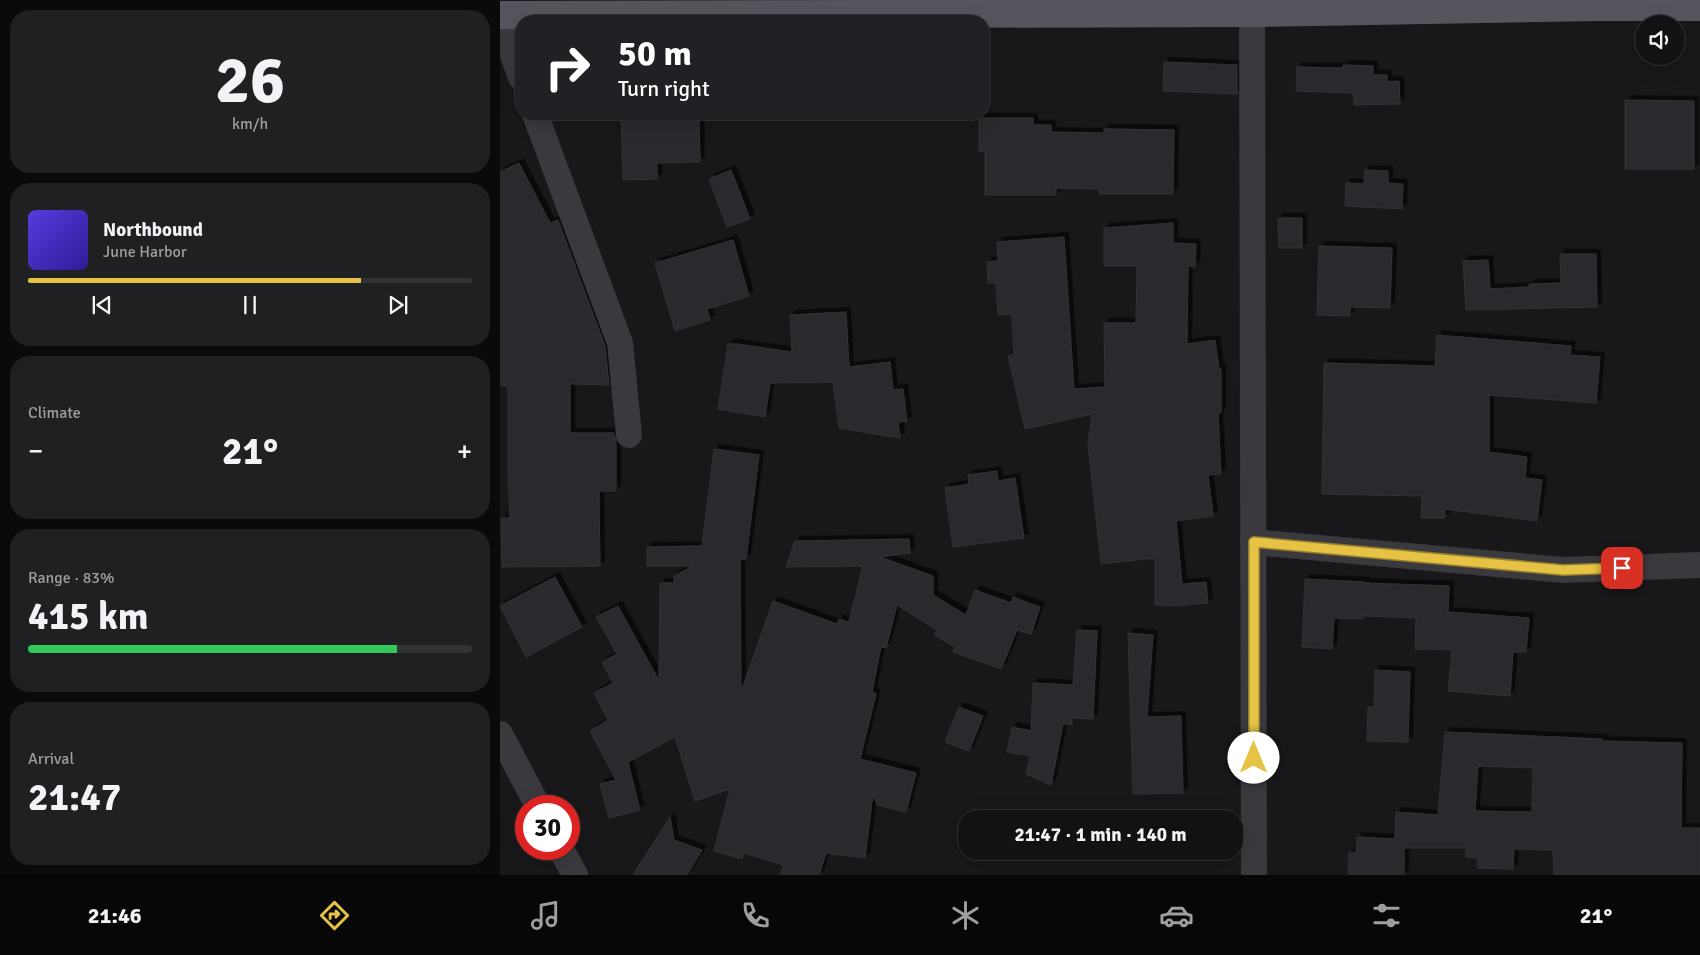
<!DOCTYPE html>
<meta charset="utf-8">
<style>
body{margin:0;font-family:Signika,sans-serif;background:#1f2022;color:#f1f3f6;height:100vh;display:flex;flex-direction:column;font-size:19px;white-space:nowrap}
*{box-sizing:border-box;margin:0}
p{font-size:16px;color:#9c9ea0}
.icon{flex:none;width:28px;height:28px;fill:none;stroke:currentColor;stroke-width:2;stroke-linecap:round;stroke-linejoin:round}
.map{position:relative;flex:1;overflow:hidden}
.details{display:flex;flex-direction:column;gap:10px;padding:10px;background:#0a0a0b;width:500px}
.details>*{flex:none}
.top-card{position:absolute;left:15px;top:15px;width:475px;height:105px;border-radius:20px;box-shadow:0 5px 20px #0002,0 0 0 1px #313234;background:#202124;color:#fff;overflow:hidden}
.buttons{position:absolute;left:1135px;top:15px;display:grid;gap:10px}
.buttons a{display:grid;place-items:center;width:50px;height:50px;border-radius:50%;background:#121214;box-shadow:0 5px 20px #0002,0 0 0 1px #313234;font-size:25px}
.speed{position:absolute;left:15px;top:795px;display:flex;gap:10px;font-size:25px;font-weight:700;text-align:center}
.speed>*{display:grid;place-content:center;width:65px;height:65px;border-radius:50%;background:#121214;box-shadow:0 5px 20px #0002,0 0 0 1px #313234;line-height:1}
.speed .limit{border:8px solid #d22;background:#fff;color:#111}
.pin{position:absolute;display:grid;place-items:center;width:42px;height:42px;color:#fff;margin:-21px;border-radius:10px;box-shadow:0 2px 8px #0006}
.me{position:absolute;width:55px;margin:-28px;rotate:0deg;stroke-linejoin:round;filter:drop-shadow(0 0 4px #0008)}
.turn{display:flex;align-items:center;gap:18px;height:105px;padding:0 20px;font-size:22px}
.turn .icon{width:65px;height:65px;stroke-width:2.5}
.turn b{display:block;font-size:35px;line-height:42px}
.big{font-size:38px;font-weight:700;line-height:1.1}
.details .tile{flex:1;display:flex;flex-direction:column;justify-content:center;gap:8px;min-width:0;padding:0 18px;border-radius:20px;background:#1f2022}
.details .dial{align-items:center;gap:0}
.dial b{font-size:65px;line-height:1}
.song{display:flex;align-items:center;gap:15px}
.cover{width:60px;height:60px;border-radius:8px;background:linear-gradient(135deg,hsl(250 70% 55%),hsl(250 70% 35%))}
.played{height:5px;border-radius:2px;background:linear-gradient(90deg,#e6c344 75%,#313234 75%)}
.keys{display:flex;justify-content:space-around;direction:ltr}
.heat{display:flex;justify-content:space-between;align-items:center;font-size:28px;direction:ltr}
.charge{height:8px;border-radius:4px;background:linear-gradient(90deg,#34c759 83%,#313234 0)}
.trip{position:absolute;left:458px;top:810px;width:285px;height:50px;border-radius:20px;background:#121214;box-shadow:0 5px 20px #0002,0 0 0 1px #313234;font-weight:700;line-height:50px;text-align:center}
.menu{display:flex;height:80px;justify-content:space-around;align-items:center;background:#070708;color:#9c9ea0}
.menu .icon{width:35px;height:35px}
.menu .current{color:#e6c344}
.menu b{font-size:22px;color:#f1f3f6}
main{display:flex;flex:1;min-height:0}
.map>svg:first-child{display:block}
.building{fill:#2b2b2e;stroke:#323235;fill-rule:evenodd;filter:url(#shadow)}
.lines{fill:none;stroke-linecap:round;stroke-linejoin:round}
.minor{stroke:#39393e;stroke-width:26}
.major{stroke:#55565d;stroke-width:28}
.route-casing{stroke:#967f2c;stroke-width:12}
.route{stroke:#e6c344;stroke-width:9}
</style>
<main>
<section class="details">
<div class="tile dial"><b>26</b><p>km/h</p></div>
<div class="tile">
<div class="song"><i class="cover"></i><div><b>Northbound</b><p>June Harbor</p></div></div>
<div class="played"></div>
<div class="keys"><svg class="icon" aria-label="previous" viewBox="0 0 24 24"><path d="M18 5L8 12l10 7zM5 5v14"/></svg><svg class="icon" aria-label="pause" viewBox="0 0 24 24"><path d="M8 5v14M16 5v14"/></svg><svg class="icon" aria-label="next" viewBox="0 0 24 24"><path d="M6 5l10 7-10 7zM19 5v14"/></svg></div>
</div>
<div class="tile"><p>Climate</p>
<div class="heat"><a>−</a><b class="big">21°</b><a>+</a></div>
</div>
<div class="tile"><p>Range · 83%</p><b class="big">415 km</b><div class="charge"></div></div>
<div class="tile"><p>Arrival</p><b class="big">21:47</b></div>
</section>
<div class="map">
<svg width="1200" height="875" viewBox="0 0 1200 875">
<defs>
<filter id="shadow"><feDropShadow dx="4.5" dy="-4.5" stdDeviation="0" flood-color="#0009"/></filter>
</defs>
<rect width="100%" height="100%" fill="#18181a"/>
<!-- building -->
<g class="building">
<path d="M664 62 737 65V94L663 91Z"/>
<path d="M843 65 873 66V75H887V82L899 81 900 104 854 105V93L796 91 797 67 843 68Z"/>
<path d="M1125 100 1194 101V169H1125Z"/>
<path d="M121 114H199L200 162 157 163V179L123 180Z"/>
<path d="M479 118H533V125H551V132L604 133V129L674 130 673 194H599V189L556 188V195H485V151L479 152Z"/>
<path d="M19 163 50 223 58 220 105 346 109 385 70 384V433H114L116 441V491H99L100 566 2 567 1 518H10L8 472V386H0V172Z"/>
<path d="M231 170 250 219 227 227 209 179Z"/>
<path d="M865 170 888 171V183L903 184 902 209 845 206 846 183 864 184Z"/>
<path d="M778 218H802V248H779Z"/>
<path d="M673 223V243L696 244 695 267 688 266 687 344 715 340 719 369H721V413H718L721 474 708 475 713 516 676 521 682 584 706 582 708 603 685 605V606L655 605V558L601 564 588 444 592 414 525 429 508 356 514 355 512 314 498 315 496 283H488L487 262 498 261 497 242 564 237 574 389 605 387 604 323H636L637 266H604V228Z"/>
<path d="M233 240 249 296 207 309 210 320 175 331 155 263Z"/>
<path d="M819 246 892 248 890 308 850 307V316L817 315Z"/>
<path d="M1060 254H1096L1097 307 966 310 963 261 988 260 990 289 1029 287V284L1061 283Z"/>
<path d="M346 312 349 367 390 362 393 390 403 389 407 421 398 422 400 438 339 428 333 382 270 383 265 417 218 409 228 344H237L292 352 290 315Z"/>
<path d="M937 335 1071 346 1070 355 1100 357 1096 403 989 395V452L1027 457 1025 478 1042 480 1037 521 945 509V518H921L922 496 822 494 824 363 935 366Z"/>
<path d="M214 449 259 455 246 559H240L241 692 273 601 337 624 339 619 349 622 363 566 286 567 295 541 409 539 410 553 380 557 433 576V595L466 615 475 590 511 603 513 597 540 607 531 634 517 630 501 669 453 652 455 647 434 635 437 630 397 605 386 648 381 647 372 692 376 694 360 759 416 773 406 812 377 805 373 794 365 858 326 853 319 875H280L283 865 244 853 242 859 214 851 230 789 195 801 175 737 128 762 140 810 109 818 100 784 116 780 90 731 108 720 94 693 113 683 102 662 117 654 96 617 118 606 159 681 160 583H174V576L193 566H147V547L202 546Z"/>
<path d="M497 471 498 481 515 478 524 538 453 547 445 488 469 484 468 475Z"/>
<path d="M55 577 82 627 26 657 0 606Z"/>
<path d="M805 579 865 582V583L949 586 948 612 1029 618 1026 652H1013L1010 696 948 691 952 650 915 649 916 618 863 616V619L834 618 832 649 802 647Z"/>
<path d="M577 630 597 631 593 719 572 718V724H563L551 785 526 774 530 756 507 752 512 727 531 731 533 683 573 685Z"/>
<path d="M628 633 653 635 647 717 681 716 683 793 633 794Z"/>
<path d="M875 670 910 672 908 742 867 741 868 707H874Z"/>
<path d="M459 707 483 716 469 751 445 742Z"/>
<path d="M945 732 1102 739V741L1182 743 1181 828H1200V875H1054L1053 850 1014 849 1013 869 977 868 978 858 966 857V848H904V875H848L849 852 856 853 857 837 895 839 896 812 938 815ZM978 766 1033 768 1032 812 975 811Z"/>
<path d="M170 817 174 840 202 850 187 875H133Z"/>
</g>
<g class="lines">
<!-- minor -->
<g class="minor">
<path d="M752 13 754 875"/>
<path d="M0 20 21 77"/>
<path d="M35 114 120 343 129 435"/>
<path d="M753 542 1063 570 1200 565"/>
<path d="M0 734 38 806"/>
<path d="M61 849 75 875"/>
</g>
<!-- major -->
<path class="major" d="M0 15 752 13 1100 7H1200"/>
</g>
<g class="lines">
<!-- route casing -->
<g class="route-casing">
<path id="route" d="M754 758V542L1063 570 1122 568"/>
</g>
<!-- route -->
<use href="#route" class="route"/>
</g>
</svg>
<div class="buttons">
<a><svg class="icon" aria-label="sound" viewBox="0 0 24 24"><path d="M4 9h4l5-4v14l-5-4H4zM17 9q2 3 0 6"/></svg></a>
</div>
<div class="speed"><div class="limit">30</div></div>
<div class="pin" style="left:1122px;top:568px;background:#d93025"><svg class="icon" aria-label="arrive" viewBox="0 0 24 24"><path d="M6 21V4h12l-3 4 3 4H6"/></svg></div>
<svg class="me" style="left:754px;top:758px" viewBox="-20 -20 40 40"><circle r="19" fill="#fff"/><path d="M0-13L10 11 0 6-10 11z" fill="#e6c344"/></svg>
<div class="trip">21:47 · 1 min · 140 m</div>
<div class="top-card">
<div class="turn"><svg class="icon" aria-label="right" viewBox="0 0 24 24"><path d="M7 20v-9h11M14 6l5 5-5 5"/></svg><div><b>50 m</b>Turn right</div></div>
</div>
</div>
</main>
<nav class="menu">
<b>21:46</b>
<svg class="icon current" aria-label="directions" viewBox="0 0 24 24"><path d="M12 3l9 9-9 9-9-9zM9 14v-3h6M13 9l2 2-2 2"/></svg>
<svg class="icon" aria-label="music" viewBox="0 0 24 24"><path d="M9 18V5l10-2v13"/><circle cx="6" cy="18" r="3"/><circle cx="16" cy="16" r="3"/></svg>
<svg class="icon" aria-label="phone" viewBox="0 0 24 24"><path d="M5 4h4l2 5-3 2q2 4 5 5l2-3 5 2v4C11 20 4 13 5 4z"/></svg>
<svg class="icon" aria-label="climate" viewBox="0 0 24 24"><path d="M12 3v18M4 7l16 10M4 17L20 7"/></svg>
<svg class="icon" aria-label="car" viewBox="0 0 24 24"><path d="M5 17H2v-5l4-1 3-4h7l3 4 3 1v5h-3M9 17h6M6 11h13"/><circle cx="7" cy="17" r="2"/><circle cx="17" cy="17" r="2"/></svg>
<svg class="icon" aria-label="filters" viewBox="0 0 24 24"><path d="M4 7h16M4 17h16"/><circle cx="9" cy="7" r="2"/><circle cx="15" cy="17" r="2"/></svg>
<b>21°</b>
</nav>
